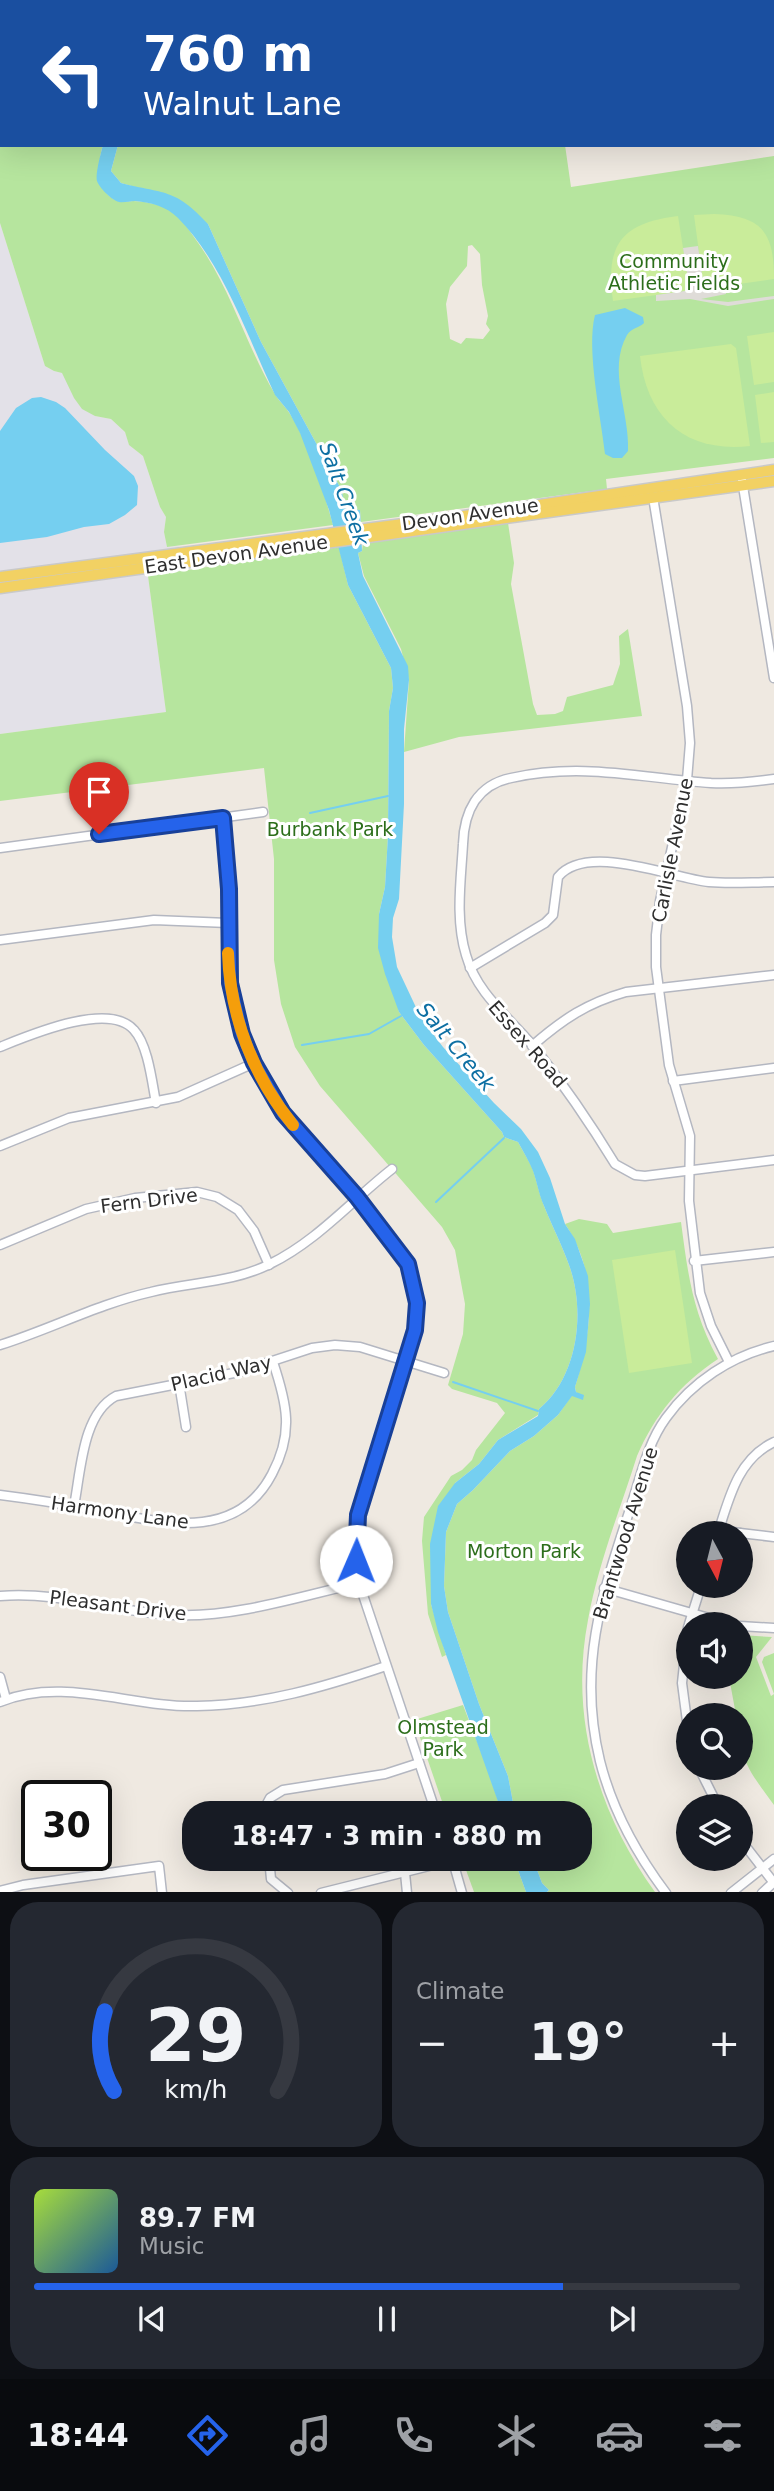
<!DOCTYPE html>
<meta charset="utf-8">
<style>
body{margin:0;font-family:"DejaVu Sans",sans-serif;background:#242831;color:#f1f3f6;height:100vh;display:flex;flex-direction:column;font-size:26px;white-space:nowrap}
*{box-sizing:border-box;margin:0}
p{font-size:23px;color:#9ea1a6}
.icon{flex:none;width:38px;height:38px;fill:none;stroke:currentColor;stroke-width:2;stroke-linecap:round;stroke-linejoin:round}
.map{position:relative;height:1892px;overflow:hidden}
.drawer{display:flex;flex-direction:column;gap:10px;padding:10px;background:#0d0f14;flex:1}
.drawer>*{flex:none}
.hud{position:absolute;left:0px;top:0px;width:775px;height:147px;box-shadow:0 7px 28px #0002;background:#1a4fa0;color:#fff;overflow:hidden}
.needle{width:46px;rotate:173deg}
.buttons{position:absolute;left:676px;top:1521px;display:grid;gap:14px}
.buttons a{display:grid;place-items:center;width:77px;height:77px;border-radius:50%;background:#171b24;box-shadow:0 7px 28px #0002;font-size:35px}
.speed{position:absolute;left:21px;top:1780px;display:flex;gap:14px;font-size:35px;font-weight:700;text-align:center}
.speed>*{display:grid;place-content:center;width:91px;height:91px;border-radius:50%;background:#171b24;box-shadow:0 7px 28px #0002;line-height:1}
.speed .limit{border:4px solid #111;border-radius:10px;background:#fff;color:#111}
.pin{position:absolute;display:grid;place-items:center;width:60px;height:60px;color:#fff;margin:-72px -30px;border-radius:50% 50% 50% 0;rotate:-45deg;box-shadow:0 0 7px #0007}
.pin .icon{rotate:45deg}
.me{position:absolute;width:77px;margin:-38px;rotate:1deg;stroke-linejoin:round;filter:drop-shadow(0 0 5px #0008)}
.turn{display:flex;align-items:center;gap:24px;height:147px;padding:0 28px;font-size:32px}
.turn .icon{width:91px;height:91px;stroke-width:2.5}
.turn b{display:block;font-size:49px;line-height:60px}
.big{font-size:52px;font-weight:700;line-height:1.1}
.drawer .widget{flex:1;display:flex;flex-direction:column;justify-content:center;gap:10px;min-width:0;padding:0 24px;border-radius:28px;background:#242831}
.drawer .dial{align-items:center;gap:0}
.dial svg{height:182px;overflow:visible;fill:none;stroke:#363941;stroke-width:7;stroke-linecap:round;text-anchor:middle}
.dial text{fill:#f1f3f6;stroke:none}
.song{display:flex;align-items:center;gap:21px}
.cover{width:84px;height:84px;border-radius:10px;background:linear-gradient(135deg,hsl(80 70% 55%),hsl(210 70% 35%))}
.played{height:7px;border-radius:4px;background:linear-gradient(90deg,#2563eb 75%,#363941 75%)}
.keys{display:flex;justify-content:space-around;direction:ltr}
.heat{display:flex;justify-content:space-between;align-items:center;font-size:38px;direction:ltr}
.drawer .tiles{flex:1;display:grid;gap:10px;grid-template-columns:1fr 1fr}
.widget:last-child{grid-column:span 2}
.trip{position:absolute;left:182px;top:1801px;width:410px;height:70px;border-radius:28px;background:#171b24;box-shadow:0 7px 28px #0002;font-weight:700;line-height:70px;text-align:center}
.menu{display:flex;height:112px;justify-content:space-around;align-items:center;background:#090b0e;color:#9ea1a6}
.menu .icon{width:49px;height:49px}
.menu .active{color:#2563eb}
.menu b{font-size:32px;color:#f1f3f6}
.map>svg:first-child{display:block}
.industrial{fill:#e3e1e8}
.green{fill:#b6e59e;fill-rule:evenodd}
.pitch{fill:#c9ec9a}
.plaza{fill:#dfdcd8}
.water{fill:#75cff0}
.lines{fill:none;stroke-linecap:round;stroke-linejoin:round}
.stream{stroke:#75cff0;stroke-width:2}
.minor-casing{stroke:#b4b7c1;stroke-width:11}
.major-casing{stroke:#c9c9c9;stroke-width:13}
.minor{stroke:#fff;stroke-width:8}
.major{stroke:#f2d163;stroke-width:10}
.route-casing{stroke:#184099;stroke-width:18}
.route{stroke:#2563eb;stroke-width:12}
.slow{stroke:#f59e0b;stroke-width:12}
.labels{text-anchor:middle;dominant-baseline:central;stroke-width:6;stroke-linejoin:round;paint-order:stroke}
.park-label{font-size:19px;fill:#2c6e1b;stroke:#fff}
.street-label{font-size:19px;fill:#2e2e2e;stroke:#fff}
.water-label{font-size:21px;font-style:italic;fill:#0d6fa3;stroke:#fff}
</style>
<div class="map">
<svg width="774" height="1893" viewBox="0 0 774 1893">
<rect width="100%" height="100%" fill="#efe9e1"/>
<!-- industrial -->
<path class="industrial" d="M0 223 45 366 54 371 62 373 95 416 111 419 125 432 129 445 143 456 160 507 166 517 164 532 167 547 179 546 182 571 148 576 166 712 0 734Z"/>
<!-- green -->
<g class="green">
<path d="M0 0 71 2H2V145H103C97 163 96 193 118 201 123 203 128 201 133 201 143 201 155 204 165 207 177 211 187 227 194 237 230 285 245 344 275 394 278 400 284 405 288 411 308 440 324 492 333 525L167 547 164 532 166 517 160 507 143 456 129 445 125 432 111 419 95 416 82 409 74 398 62 373 54 371 45 366 0 223Z"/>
<rect x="84" y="0" width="464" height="2"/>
<path d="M118 145H565L571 187 774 156V458L606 479 607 489 361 522 360 510 346 509 341 489 261 342 208 224 142 189 121 183 111 171ZM472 245 480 254 482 285 488 316 486 324 490 330 483 339 466 338 461 344 450 339 446 304 450 287 467 266 468 246Z"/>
<path d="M508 523 514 563 511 584 533 704 537 715 555 714 563 711 567 697 613 685 620 664 619 636 628 629 642 716 459 737 404 752 409 680 401 649 364 576 358 553 362 551 363 543Z"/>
<path d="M339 547 348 585 391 668 393 688 389 711 388 835 385 887 379 914 399 1012 424 1045 502 1132 504 1137 518 1142C523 1151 529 1161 533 1170 537 1182 539 1194 544 1206 552 1226 562 1245 569 1265 586 1311 578 1377 539 1409L538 1415 498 1440 479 1464 455 1483 431 1604 446 1655 442 1657 428 1614 422 1541 424 1517 451 1476 462 1470 472 1460 476 1450 505 1413 497 1403 452 1389 448 1385 463 1334 465 1304 455 1250 442 1227 320 1086 295 1047 281 1004 274 960V859L264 768 0 801V734L166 712 148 576Z"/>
<path d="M579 1219 607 1224 613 1233 681 1222C688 1274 692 1311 718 1359 680 1384 655 1415 637 1456 620 1510 598 1564 588 1620 569 1718 598 1813 655 1892H547L549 1890 542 1883 533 1859 579 1858V1813H515L508 1776 479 1704 448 1612 444 1586 446 1532 457 1504 473 1490 510 1451 534 1436 558 1415 572 1395 583 1399 576 1392 575 1387C592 1333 599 1273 565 1224Z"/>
<path d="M740 1635 772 1637 756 1657 771 1696 774 1694 762 1662 764 1657 774 1653V1805C747 1768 740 1762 740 1715H736L729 1677 740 1676Z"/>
<path d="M463 1705 488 1770 502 1813H446L414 1720Z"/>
<path d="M462 1859H514L526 1892H474Z"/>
</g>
<!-- pitch -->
<g class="pitch">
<path d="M714 214C762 216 774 232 774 279L710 288 703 282 694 215Z"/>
<path d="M678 216 689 286 685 291 613 301C605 245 621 223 678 216Z"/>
<path d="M774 332V382L754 385 747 336Z"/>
<path d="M731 344 736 348 750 446C686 453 647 419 640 356Z"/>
<path d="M774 392V442L761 443 755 395Z"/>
<path d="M675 1250 692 1363 629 1373 612 1260Z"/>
</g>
<!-- plaza -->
<path class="plaza" d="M698 246 703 282 710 288 725 286 726 294 701 299 728 302 774 296V299L728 306 690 299 656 301V295L685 291 689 286 683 248Z"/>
<!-- water -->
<g class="water">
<path d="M103 145H118L111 171 121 183C164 194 175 188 208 224L261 342 341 489 346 509 360 510 362 551 358 553 363 576 408 666 409 680 404 729V804L399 899 393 918 392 937 397 967 421 1018 443 1047 494 1103 521 1129 538 1152 550 1178 565 1224 575 1239 588 1276 590 1304 586 1352 575 1387 576 1392 584 1395 583 1400 572 1396 558 1415 534 1436 510 1451 473 1490 457 1504 446 1532 444 1586 448 1612 479 1704 508 1776 515 1813H502L438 1632 431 1604 430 1544 438 1506 455 1483 479 1464 498 1440 538 1416 539 1409C578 1377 586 1311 569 1265 562 1245 552 1226 544 1206 539 1195 537 1182 533 1171 529 1161 523 1151 518 1142L504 1137 502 1132 424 1045 399 1012 385 974 378 948 379 914 385 887 388 835 389 711 393 688 391 668 348 585 329 510 300 433 289 412 275 395C248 338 223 263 178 218 166 206 152 203 135 201 130 201 124 203 119 202 111 200 99 187 97 181 95 175 101 152 103 145Z"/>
<path d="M625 308 643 317 644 323C639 328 631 328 627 335 607 370 630 413 628 451L622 458H613L605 454C601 417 586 349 595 315Z"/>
<path d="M41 397 56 402 65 408 105 450 134 476 138 486 137 505 125 515 109 524 84 527 47 537 0 543V431L16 408 32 398Z"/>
<path d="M514 1859H533L542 1883 549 1890 547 1892H526Z"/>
</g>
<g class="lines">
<!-- stream -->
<g class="stream">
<path d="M310 813 388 796"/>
<path d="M302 1045 369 1034 401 1016"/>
<path d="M436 1202 504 1138"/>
<path d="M453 1382 538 1411"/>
</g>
<!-- minor casing -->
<g class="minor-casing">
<g id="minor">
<path d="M741 2 754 0"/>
<path d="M742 480 774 678"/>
<path d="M653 497 687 706 690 743 687 780 660 901 656 935V967L669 1065 690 1136 689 1201 700 1293 711 1326 729 1362"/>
<path d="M774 779C753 782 732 784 711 783 641 778 582 762 511 778 477 785 464 812 463 844 461 880 455 919 466 955 477 994 509 1017 534 1047 564 1085 590 1123 615 1164L635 1175 645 1176 774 1160"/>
<path d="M223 818 229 889 230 983 234 1004 254 1063 283 1113 400 1251C415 1276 419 1301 415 1330L358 1515 355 1548 359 1583 436 1813"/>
<path d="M0 848 263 812"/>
<path d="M0 940 154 920 228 923"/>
<path d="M470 968 545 923 553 915 558 877C587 842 671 878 709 882 731 884 752 882 774 882"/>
<path d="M532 1046C563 1019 587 1003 626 992L774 975"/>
<path d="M0 1047C30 1035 109 1001 134 1030 148 1045 152 1082 156 1103"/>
<path d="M673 1081 774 1068"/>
<path d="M0 1146 69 1118 178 1097 254 1063"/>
<path d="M0 1245 86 1209 135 1198 197 1192 217 1197 238 1210 254 1231 269 1265"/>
<path d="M694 1261 774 1252"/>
<path d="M0 1345C51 1329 98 1304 151 1292 191 1282 232 1283 270 1264 317 1241 351 1201 392 1169"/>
<path d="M179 1383 186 1427"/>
<path d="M0 1495C32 1499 63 1504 95 1510 157 1521 235 1545 272 1474 294 1433 287 1404 273 1362"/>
<path d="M74 1506C81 1471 82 1414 116 1396L239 1372 312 1348 335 1345 360 1347 444 1373"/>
<path d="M719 1530 740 1533"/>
<path d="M718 1533C729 1498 738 1459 774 1442"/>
<path d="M740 1533 774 1537"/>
<path d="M604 1588 730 1624"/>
<path d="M0 1596C63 1591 115 1613 175 1615 233 1618 302 1596 359 1583"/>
<path d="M689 1624 701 1586"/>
<path d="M740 1626 774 1628"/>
<path d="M688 1627 682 1683 688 1729"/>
<path d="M0 1677 6 1699"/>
<path d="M0 1702C63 1676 132 1708 197 1706 263 1705 324 1687 386 1666"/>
<path d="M699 1768 718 1806"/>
<path d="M262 1813 270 1798 283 1790 385 1774 419 1763"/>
<path d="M740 1839 774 1883"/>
<path d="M269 1858 271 1879 288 1893"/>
<path d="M452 1858 462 1893"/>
<path d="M405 1873 407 1893"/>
<path d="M0 1891 23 1885 159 1866 162 1893"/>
<path d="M321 1893 453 1860"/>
<path d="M666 1893C636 1853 612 1809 600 1761 577 1667 602 1594 631 1506 641 1476 647 1444 666 1418 692 1382 731 1356 774 1346"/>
<path d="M731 1893 774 1859"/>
<path d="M762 1893 774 1882"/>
</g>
</g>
<!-- major casing -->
<g class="major-casing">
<g id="major">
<path d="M0 577 464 516 774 470"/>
<path d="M0 588 774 481"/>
</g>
</g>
<!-- minor -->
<use href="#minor" class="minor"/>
<!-- major -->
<use href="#major" class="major"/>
</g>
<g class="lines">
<!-- route casing -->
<g class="route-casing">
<path id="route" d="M99 834 223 818 229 889 230 983 242 1034 254 1063 283 1113 357 1197 408 1264 417 1303 415 1330 358 1515 356 1561"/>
</g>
<!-- route -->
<use href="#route" class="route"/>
<!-- slow -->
<path class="slow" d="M228 953C230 1016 253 1076 293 1125"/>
</g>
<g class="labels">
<!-- park labels -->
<g class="park-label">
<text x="674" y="261">Community<tspan x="674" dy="22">Athletic Fields</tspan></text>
<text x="330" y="829">Burbank Park</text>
<text x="524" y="1551">Morton Park</text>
<text x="443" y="1727">Olmstead<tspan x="443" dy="22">Park</tspan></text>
</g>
<!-- street labels -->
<g class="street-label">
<text transform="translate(470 514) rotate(-8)">Devon Avenue</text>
<text transform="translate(236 554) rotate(-8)">East Devon Avenue</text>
<text transform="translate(672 850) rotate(-79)">Carlisle Avenue</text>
<text transform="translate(528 1044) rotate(49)">Essex Road</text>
<text transform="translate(149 1200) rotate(-7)">Fern Drive</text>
<text transform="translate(221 1373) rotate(-13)">Placid Way</text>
<text transform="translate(120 1512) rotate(8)">Harmony Lane</text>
<text transform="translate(625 1533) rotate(-73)">Brantwood Avenue</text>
<text transform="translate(118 1605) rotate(7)">Pleasant Drive</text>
</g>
<!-- water labels -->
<g class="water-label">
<text transform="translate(344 494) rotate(70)">Salt Creek</text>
<text transform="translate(456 1047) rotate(50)">Salt Creek</text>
</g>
</g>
</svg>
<div class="buttons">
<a><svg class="needle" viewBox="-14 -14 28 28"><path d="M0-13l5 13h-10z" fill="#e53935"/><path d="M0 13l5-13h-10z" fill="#9ea1a6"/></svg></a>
<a><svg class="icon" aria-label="sound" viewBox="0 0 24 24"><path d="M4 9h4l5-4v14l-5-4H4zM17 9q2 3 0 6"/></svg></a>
<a><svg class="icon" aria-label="search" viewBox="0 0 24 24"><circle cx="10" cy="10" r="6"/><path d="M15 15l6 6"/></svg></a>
<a><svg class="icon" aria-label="layers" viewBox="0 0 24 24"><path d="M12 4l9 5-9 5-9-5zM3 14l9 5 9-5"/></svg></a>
</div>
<div class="speed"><div class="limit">30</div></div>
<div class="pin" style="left:99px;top:834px;background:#d93025"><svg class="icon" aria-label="arrive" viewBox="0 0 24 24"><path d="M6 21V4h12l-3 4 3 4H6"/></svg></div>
<svg class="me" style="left:356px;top:1561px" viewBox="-20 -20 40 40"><circle r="19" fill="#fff"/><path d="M0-13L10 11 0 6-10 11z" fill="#2563eb"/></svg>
<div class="trip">18:47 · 3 min · 880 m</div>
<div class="hud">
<div class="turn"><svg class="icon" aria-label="left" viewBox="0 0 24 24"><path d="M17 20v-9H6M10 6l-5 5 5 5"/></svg><div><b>760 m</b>Walnut Lane</div></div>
</div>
</div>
<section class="drawer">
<div class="tiles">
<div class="widget dial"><svg viewBox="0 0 100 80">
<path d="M14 69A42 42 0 1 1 86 69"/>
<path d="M14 69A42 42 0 0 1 10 34" stroke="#2563eb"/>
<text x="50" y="56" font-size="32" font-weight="700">29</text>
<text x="50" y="72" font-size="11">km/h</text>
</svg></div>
<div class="widget"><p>Climate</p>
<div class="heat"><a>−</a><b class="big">19°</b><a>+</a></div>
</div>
<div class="widget">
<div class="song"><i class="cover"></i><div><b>89.7 FM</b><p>Music</p></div></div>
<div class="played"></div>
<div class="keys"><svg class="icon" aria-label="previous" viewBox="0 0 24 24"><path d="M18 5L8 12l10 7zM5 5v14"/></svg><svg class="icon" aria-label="pause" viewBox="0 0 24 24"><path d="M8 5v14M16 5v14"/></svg><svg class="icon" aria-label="next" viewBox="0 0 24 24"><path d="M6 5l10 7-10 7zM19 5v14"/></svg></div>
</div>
</div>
</section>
<nav class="menu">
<b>18:44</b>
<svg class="icon active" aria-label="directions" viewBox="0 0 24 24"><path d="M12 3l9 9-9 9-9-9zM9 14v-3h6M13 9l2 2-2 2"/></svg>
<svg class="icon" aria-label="music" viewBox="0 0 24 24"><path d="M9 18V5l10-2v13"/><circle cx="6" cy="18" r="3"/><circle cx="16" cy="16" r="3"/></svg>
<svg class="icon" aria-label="phone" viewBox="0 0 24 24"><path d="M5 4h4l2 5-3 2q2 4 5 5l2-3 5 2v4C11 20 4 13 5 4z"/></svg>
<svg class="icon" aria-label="climate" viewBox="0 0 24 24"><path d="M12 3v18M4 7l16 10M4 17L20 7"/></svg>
<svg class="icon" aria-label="car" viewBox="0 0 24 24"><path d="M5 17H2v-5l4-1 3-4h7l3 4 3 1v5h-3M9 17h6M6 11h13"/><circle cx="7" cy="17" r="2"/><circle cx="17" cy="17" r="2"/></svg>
<svg class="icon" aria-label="filters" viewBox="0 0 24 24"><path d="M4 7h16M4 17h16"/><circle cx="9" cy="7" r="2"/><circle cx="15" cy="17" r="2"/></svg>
</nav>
